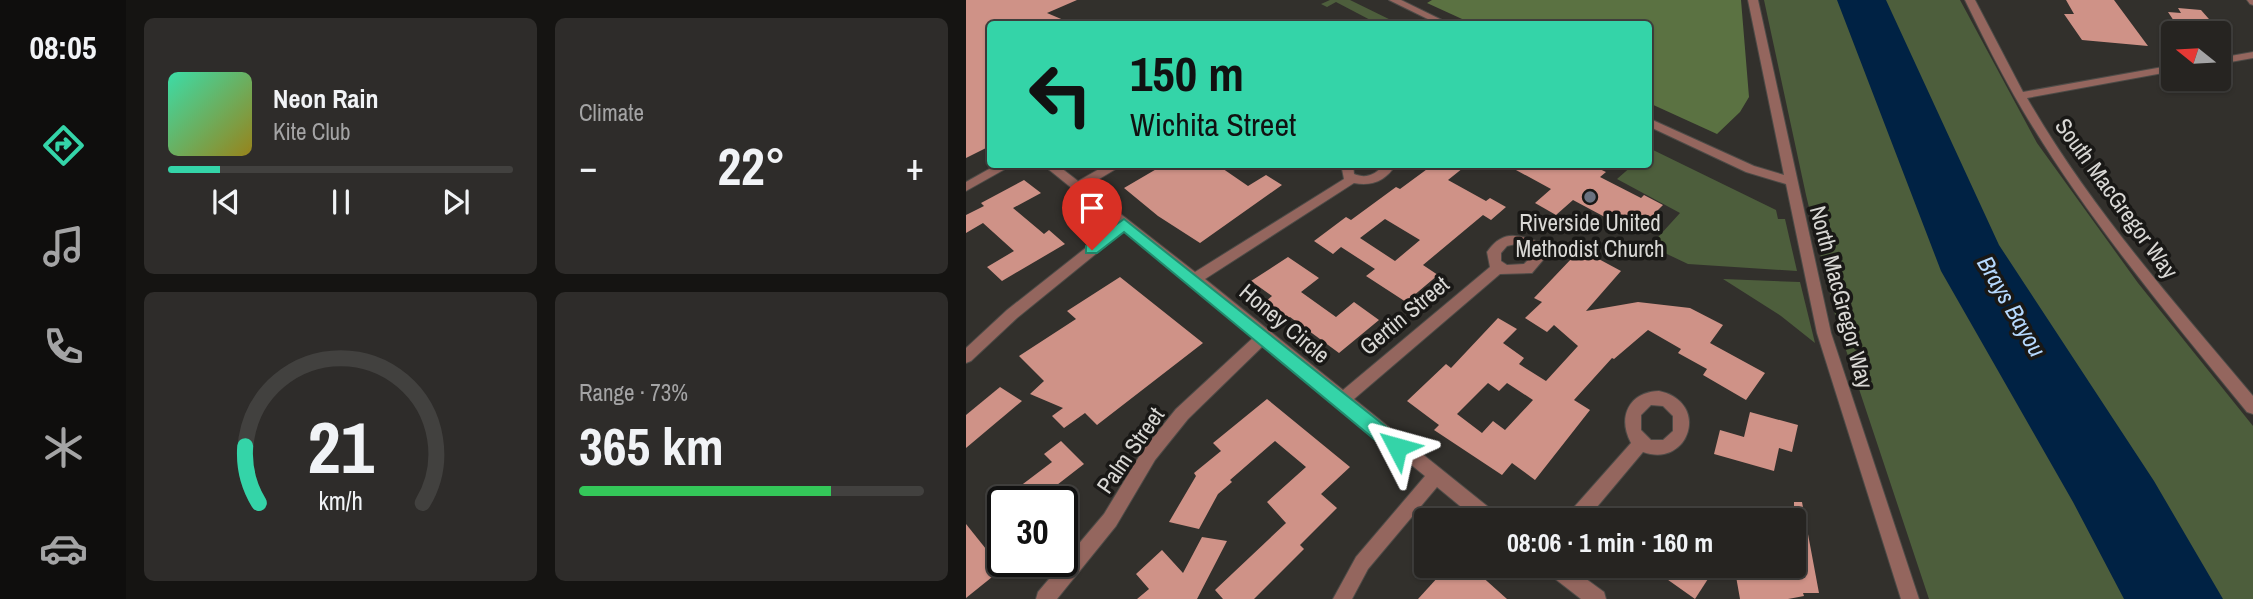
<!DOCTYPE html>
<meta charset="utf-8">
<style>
body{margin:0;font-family:"Archivo Narrow",sans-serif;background:#2e2c2a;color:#f1f3f6;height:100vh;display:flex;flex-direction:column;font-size:26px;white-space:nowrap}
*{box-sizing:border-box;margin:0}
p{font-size:23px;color:#a4a4a5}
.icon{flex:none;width:38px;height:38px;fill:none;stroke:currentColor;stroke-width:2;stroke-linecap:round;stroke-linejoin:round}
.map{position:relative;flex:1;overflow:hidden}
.drawer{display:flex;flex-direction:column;gap:18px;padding:18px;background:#151412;width:840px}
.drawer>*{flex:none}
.top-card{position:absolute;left:21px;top:21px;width:665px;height:147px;border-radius:7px;box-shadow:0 2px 5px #0004,0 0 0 2px #42413f;background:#34d4a8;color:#111;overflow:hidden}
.needle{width:46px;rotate:288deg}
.fabs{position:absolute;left:1195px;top:21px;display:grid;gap:14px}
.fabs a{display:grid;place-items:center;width:70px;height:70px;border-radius:7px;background:#262421;box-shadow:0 2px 5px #0004,0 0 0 2px #42413f;font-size:35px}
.speed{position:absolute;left:21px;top:486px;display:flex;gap:14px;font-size:35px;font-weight:700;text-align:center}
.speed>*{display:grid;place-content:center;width:91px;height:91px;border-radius:50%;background:#262421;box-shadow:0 2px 5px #0004,0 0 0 2px #42413f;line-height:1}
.speed .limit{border:4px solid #111;border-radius:10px;background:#fff;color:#111}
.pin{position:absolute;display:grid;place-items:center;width:60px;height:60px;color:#fff;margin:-72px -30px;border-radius:50% 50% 50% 0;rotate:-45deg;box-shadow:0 0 7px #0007}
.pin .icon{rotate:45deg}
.me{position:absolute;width:77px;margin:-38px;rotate:309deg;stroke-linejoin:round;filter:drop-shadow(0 0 5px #0008)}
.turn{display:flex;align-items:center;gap:24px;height:147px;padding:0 28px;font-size:32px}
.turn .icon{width:91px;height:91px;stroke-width:2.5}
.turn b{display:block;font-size:49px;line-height:60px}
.big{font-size:52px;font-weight:800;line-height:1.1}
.drawer .card{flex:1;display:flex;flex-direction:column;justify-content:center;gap:10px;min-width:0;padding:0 24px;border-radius:10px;background:#2e2c2a}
.drawer .dial{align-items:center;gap:0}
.dial svg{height:182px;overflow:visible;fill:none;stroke:#42413f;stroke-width:7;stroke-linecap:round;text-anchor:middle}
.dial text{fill:#f1f3f6;stroke:none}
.song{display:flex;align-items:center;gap:21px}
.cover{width:84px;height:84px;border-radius:10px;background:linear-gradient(135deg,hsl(160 70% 55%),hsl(50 70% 35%))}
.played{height:7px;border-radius:4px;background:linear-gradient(90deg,#34d4a8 15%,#42413f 15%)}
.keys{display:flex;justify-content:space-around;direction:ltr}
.heat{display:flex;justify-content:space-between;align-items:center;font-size:38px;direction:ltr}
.charge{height:10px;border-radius:5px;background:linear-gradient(90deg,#34c759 73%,#42413f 0)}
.drawer .tiles{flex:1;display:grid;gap:18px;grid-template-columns:repeat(2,1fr)}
.trip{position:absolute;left:448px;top:508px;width:392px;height:70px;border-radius:7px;background:#262421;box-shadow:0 2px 5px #0004,0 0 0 2px #42413f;font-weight:800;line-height:70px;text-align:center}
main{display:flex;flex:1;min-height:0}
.dock{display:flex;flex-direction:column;width:126px;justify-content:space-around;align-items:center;background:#0f0e0d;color:#a4a4a5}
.dock .icon{width:49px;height:49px}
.dock .on{color:#34d4a8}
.dock b{font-size:32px;color:#f1f3f6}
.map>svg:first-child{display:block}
.green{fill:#4d5e3c}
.forest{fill:#5b7242}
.water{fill:#024}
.building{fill:#cf9287;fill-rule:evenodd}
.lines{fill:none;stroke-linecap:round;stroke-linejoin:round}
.minor-casing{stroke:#4d4b47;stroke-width:2}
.tertiary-casing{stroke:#4d4b47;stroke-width:2}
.minor{fill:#94665e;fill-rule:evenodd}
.tertiary{fill:#94665e;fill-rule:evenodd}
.route{fill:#34d4a8;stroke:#228a6d;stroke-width:2}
.worship-dot{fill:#6b7280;stroke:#191816;stroke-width:2.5}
.labels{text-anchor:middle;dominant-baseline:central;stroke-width:7;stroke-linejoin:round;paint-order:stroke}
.street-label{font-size:23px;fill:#d9d8d5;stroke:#191816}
.poi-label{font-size:23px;fill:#d9d8d5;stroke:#191816}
.water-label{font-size:24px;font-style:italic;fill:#b6d9fe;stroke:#191816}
</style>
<main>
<nav class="dock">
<b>08:05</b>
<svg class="icon on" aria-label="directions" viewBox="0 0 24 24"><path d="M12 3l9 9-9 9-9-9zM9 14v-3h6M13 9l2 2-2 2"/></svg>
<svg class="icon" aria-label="music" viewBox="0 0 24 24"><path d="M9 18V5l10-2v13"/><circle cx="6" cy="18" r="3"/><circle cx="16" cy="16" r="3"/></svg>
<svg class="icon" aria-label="phone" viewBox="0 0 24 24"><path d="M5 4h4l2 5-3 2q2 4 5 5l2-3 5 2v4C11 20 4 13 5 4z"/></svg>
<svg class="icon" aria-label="climate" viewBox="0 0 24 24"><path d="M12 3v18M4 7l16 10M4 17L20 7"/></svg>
<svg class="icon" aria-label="car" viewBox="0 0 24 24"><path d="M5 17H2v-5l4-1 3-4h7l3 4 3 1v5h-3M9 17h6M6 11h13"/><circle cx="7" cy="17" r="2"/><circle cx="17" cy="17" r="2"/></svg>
</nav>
<section class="drawer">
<div class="tiles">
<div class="card">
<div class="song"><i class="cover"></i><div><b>Neon Rain</b><p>Kite Club</p></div></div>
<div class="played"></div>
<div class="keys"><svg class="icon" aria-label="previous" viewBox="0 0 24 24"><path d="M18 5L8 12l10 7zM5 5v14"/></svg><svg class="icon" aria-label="pause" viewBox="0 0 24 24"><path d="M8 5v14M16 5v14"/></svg><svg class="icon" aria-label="next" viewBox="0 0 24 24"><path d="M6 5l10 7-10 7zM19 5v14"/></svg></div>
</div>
<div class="card"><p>Climate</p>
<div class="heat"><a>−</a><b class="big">22°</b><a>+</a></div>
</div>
<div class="card dial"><svg viewBox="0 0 100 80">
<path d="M14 69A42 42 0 1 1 86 69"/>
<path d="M14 69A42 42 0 0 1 8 44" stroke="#34d4a8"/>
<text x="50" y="56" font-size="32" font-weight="700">21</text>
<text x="50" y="72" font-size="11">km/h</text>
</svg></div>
<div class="card"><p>Range · 73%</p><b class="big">365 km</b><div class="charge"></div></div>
</div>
</section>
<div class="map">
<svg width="1287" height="599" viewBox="0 0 1287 599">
<rect width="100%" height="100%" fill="#32302c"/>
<!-- green -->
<g class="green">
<path d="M364 0H384L433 24H412L370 2 361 7 355 4Z"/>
<path d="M798 0H994L1071 143 1172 283 1287 426V599H963L871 323 840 195Z"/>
<path d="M683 148 810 210 812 219H819L831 271 722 264 684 246 714 213 651 179 667 165 682 164Z"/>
<path d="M757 279 834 282 849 343 815 316Z"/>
</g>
<!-- forest -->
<path class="forest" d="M466 0H775L783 97 774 112 751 134 683 103 682 24H507L461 3Z"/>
<!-- water -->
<path class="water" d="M871 0H920L1033 245 1188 481 1257 599H1158L1107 502 975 271Z"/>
<!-- building -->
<g class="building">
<path d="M0 0H111L81 13 107 24H68L61 20 52 24H24V146L0 158Z"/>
<path d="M1100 0H1148L1182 46 1116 40 1098 14H1108Z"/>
<path d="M1212 8 1235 10 1250 27H1244L1249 33H1216L1202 12 1215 13Z"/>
<path d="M199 164H250L282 186 300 175 316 185 234 243 192 216 158 188Z"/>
<path d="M468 164H502L482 180 520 201 524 198 540 207 525 220 517 215 457 265 472 275 440 302 400 276 409 269 375 247 367 254 348 241 380 217 385 220 430 187 434 189ZM419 219 454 240 429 261 394 238Z"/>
<path d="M539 164H614L621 168 625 165 640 172 634 177 675 198 678 195 697 205 673 229 654 219 650 223 607 200 590 215 569 203 585 189Z"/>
<path d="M58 180 75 193 47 208 78 234 83 230 99 244 36 281 21 267 48 251 17 223 0 233V215L18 206 15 203Z"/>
<path d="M616 242 634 252 629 257 655 271 620 311 672 302 724 308 757 325 744 343 799 373 780 400 737 375 741 369 712 353 715 349 682 330 648 359 646 358 608 400 624 410 569 480 546 463 536 475 468 430 473 425 441 401 480 364 485 368 532 318 551 329 537 343 558 358 553 364 580 381 612 346 588 325 581 332 559 318 576 302 568 298 607 257 603 255ZM522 383 533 391 541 383 567 400 539 430 527 421 516 433 491 414Z"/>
<path d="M322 257 353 278 335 292 370 317 388 302 413 320 373 353 324 317 321 318 299 302 306 296 285 281Z"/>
<path d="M154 277 237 343 131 425 119 413 98 428 86 416 97 408 64 394 78 381 53 356 110 319 101 311Z"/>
<path d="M34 387 56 401 0 448V415Z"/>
<path d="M301 399 384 467 355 494 371 508 334 545 338 549 288 599H257L249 590 320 523 301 502 340 467 309 441 264 480 266 482 252 494 233 529 203 522 230 476 228 473 255 451 247 443Z"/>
<path d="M784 412 832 425 826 452 813 448 808 471 748 454 754 430 778 437Z"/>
<path d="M95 441 118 464 69 502H33L86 462 78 454Z"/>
<path d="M828 502H836L853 593H837L838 596 822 599H774L768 565H828Z"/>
<path d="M0 524 36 569 0 598Z"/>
<path d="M236 537 261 541 231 599H171L183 589 170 574 196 550 217 573Z"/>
<path d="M483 565H503L541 599H452Z"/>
<path d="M681 565H751L729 599Z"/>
</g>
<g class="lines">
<!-- minor casing -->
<g class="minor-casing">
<g id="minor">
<path d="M1281 0H1287V5L1284 4Z"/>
<path d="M32 164H48L0 191V182Z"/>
<path d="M76 164H90L112 181 142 164H158L120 187 229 272 378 179 375 164H387L388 174C400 179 410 175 418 164H430C421 180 406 187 388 183L239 279 377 390 524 267 521 252C536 230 551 234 573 242L577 260 566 273 534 274 388 399 531 514 534 520H511L471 487 402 569 386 599H367L390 557 459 476 375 408 369 406 367 401 299 344 222 419 189 460 150 526 91 599H70L72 592 138 514 177 450 210 409 289 336 158 231 51 318 5 361 0 363V348L41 310 150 224ZM550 244 562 248 563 259 558 264 541 265 535 261V253L541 246Z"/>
<path d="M693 391C745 402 723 469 677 452L620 520H599L602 514 665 443C651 417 663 392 693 391ZM685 405 697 406 707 416V431L697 440H685L675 430V415Z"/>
<path d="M576 565H601L638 592 640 599H615L579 571Z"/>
</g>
</g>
<!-- tertiary casing -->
<g class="tertiary-casing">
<g id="tertiary">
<path d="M423 0H435L484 24H472Z"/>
<path d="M782 0H792L865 333 953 599H935L851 333 820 184 780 172 682 126V118L788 166 818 175Z"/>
<path d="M999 0H1009L1057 92 1208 65V71L1061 98C1123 206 1207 301 1287 396V414L1281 412C1202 315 1120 217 1056 109 1035 73 1017 37 999 0Z"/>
<path d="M1287 52V58L1253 64V58Z"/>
</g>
</g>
<!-- minor -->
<use href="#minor" class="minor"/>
<!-- tertiary -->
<use href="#tertiary" class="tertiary"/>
</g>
<!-- route -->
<path class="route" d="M158 219 438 441 441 447 438 453 431 455 425 453 158 232 131 253H120V246Z"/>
<!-- markers -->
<circle class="worship-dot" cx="624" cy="197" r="7"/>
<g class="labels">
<!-- street labels -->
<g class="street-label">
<text transform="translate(1151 198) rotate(54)">South MacGregor Way</text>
<text transform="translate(876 297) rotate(75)">North MacGregor Way</text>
<text transform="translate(438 315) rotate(-40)">Gertin Street</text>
<text transform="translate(319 323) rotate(40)">Honey Circle</text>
<text transform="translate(164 450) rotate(-55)">Palm Street</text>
</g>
<!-- poi labels -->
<g class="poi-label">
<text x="624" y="222">Riverside United<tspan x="624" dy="26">Methodist Church</tspan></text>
</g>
<!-- water labels -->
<g class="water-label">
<text transform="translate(1046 306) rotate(60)">Brays Bayou</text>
</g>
</g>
</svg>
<div class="fabs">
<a><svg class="needle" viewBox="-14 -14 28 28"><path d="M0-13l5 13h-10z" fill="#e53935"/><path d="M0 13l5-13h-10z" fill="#a4a4a5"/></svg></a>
</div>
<div class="speed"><div class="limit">30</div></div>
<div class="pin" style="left:126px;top:250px;background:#d93025"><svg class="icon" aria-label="arrive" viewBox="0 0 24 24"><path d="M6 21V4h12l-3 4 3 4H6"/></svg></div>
<svg class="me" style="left:431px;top:447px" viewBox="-20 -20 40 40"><path d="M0-17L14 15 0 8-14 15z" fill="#34d4a8" stroke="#fff" stroke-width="4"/></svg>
<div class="trip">08:06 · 1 min · 160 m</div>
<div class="top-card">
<div class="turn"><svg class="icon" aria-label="left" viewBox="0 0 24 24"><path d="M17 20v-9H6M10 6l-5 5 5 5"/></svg><div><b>150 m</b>Wichita Street</div></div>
</div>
</div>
</main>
